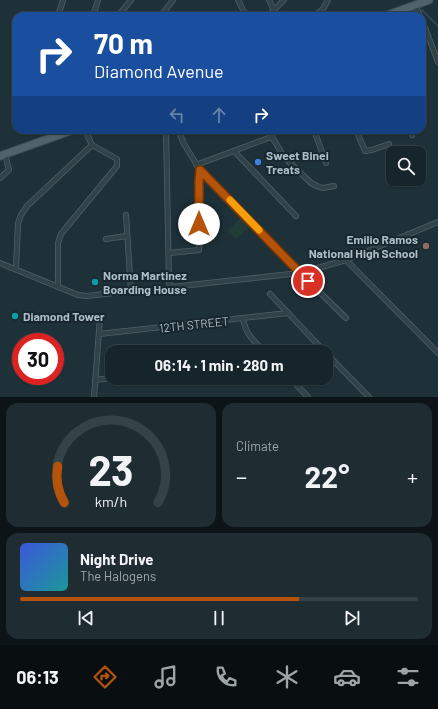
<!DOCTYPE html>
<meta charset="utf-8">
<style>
body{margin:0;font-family:Barlow,sans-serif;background:#1f2d33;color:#f1f3f6;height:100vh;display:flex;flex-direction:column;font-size:15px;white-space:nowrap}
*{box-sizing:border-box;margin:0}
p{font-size:13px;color:#9ea5a9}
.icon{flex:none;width:22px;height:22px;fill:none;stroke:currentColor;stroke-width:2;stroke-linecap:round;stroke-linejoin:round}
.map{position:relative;height:397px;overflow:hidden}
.drawer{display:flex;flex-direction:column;gap:6px;padding:6px;background:#0c1418;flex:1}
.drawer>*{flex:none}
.guide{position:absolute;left:12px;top:12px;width:414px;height:122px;border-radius:12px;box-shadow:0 1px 3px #0004,0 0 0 1px #354247;background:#1a4fa0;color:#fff;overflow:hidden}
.tools{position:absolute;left:386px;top:146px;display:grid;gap:8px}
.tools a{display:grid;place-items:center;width:40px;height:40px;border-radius:8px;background:#16252b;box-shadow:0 1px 3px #0004,0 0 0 1px #354247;font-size:20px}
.speed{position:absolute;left:12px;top:333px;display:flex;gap:8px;font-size:20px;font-weight:700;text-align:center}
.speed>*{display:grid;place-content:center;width:52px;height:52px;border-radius:50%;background:#16252b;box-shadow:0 1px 3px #0004,0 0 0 1px #354247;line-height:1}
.speed .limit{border:6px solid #d22;background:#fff;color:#111}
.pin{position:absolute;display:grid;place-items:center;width:34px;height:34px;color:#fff;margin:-17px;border:2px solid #fff;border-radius:50%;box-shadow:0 1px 4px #0007}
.me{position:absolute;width:44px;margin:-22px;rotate:0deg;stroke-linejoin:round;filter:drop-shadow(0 0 3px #0008)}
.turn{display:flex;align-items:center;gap:14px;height:84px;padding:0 16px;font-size:18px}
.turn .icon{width:52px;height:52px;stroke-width:2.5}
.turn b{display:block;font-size:28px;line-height:34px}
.lanes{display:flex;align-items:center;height:38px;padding:0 16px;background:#0003;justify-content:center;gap:20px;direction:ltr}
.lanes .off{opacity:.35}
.big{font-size:30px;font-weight:700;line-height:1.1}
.drawer .card{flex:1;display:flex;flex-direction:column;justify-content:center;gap:6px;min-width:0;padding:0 14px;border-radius:12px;background:#1f2d33}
.drawer .dial{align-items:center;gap:0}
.dial svg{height:104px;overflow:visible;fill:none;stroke:#354247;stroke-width:7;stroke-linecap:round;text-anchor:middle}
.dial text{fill:#f1f3f6;stroke:none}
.song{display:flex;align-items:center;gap:12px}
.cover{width:48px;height:48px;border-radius:6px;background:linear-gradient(135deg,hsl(230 70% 55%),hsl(180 70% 35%))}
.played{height:4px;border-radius:2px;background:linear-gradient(90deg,#b45309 70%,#354247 70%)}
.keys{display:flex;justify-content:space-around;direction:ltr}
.heat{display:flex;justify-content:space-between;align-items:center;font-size:22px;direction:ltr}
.drawer .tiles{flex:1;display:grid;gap:6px;grid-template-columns:1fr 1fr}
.card:last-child{grid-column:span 2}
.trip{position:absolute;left:105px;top:345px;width:228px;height:40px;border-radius:12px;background:#16252b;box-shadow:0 1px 3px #0004,0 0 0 1px #354247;font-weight:700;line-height:40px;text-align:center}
.menu{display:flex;height:64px;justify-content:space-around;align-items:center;background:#090f11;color:#9ea5a9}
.menu .icon{width:28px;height:28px}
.menu .on{color:#b45309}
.menu b{font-size:18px;color:#f1f3f6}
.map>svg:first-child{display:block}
.grass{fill:#213c37}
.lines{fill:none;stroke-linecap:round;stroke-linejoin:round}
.stream{stroke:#2f5060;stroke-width:1.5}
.minor-casing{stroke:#506067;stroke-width:6}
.primary-casing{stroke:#3f4e56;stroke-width:9}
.minor{stroke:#324249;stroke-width:4.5}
.primary{stroke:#50626a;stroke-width:7}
.route-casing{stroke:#753606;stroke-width:10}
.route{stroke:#b45309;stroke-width:7}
.slow{stroke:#f59e0b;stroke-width:7}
.shop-dot{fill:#3f7fe0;stroke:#18272e;stroke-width:1.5}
.education-dot{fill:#8d6e63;stroke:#18272e;stroke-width:1.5}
.culture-dot{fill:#0f9aa8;stroke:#18272e;stroke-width:1.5}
.labels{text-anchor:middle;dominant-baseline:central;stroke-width:4;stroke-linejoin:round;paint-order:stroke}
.poi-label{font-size:12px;font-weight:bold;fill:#acbdc6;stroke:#18272e;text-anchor:start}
.street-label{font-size:12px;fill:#acbdc6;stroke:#18272e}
</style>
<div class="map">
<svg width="438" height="397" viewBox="0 0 438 397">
<rect width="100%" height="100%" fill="#1e3139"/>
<!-- grass -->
<path class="grass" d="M241 217 250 226 236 239 228 231Z"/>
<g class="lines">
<!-- stream -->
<path class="stream" d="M422 10 438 26"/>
<!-- minor casing -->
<g class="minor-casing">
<g id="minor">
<path d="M238 0 246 16"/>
<path d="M269 0 274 10"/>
<path d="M415 5 420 16"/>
<path d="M58 16 63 0"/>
<path d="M93 16 98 0"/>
<path d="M118 16 131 0"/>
<path d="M161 16 173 0"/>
<path d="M268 16 284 0"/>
<path d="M314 16 323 9 328 0"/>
<path d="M422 20 438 62"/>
<path d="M166 130 169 283 172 287 300 273 346 260 438 222"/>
<path d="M178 130 184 144 200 170 300 273 346 318"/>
<path d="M268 130 284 157 311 183 319 187 323 188 334 186"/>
<path d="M314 130 326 163"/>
<path d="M356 130 365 151 372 150 389 144"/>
<path d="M411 130 412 135"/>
<path d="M235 152 296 216"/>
<path d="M196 165 271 137"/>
<path d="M0 178 9 170 5 154"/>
<path d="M106 239 127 236"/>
<path d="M169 253 199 250V181L200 170"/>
<path d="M346 260 438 353"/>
<path d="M0 263 78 295 87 296 131 291 126 215"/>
<path d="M16 269 18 223 21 215 27 206 92 145"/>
<path d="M58 287V243L61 234 117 166V159L92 145 85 130"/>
<path d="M270 294 325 352"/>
<path d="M243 319C246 335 254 341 265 352"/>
<path d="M99 334 288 313"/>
<path d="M326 353 369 397"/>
<path d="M290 378 308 397"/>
<path d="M95 380 112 378"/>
<path d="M94 397 100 318"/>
</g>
</g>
<!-- primary casing -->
<g class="primary-casing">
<g id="primary">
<path d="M385 16 429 0"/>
<path d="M0 156 73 130"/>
</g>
</g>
<!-- minor -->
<use href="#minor" class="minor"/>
<!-- primary -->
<use href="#primary" class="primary"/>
</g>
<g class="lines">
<!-- route casing -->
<g class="route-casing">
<path id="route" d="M199 224V181L200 170 308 281"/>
</g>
<!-- route -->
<use href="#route" class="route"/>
<!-- slow -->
<path class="slow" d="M230 200 259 230"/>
</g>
<!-- markers -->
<circle class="shop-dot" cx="258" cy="162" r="4"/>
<circle class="education-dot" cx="426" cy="246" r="4"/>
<g class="culture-dot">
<circle cx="95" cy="282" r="4"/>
<circle cx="15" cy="316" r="4"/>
</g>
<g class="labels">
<!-- poi labels -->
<g class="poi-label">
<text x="266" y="155">Sweet Binei<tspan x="266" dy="14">Treats</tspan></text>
<text x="418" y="239" text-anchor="end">Emilio Ramos<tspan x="418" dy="14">National High School</tspan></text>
<text x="103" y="275">Norma Martinez<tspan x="103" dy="14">Boarding House</tspan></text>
<text x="23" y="316">Diamond Tower</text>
</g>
<!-- street labels -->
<g class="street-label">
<text transform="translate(194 324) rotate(-6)">12TH STREET</text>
</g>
</g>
</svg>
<div class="tools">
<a><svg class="icon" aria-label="search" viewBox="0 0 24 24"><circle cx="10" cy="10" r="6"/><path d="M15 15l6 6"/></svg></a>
</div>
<div class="speed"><div class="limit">30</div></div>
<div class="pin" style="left:308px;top:281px;background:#d93025"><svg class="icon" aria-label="arrive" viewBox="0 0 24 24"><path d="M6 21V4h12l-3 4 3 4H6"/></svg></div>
<svg class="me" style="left:199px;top:224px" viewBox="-20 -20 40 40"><circle r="19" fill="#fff"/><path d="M0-13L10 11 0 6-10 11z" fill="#b45309"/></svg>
<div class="trip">06:14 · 1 min · 280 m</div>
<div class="guide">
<div class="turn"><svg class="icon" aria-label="right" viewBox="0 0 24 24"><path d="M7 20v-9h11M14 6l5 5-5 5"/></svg><div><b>70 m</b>Diamond Avenue</div></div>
<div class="lanes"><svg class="icon off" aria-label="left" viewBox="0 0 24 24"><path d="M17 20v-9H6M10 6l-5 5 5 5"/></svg><svg class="icon off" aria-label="ahead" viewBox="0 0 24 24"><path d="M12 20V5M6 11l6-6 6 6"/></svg><svg class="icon" aria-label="right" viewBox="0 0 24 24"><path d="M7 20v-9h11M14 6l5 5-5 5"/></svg></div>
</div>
</div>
<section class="drawer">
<div class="tiles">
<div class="card dial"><svg viewBox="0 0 100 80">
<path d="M14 69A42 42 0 1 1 86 69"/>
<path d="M14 69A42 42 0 0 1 9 41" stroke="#b45309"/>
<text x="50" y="56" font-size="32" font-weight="700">23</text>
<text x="50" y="72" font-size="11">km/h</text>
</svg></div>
<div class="card"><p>Climate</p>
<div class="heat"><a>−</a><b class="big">22°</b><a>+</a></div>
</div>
<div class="card">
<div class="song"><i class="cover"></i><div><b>Night Drive</b><p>The Halogens</p></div></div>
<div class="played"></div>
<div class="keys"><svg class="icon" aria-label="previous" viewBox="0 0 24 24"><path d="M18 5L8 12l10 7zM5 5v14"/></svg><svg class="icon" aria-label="pause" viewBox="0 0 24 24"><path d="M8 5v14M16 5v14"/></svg><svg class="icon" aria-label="next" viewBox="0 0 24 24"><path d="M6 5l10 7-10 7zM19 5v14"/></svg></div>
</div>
</div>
</section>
<nav class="menu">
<b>06:13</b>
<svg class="icon on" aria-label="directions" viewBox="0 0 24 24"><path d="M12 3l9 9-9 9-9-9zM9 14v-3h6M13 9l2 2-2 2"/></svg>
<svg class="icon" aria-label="music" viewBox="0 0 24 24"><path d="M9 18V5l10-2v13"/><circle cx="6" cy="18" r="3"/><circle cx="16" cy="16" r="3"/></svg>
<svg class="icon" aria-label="phone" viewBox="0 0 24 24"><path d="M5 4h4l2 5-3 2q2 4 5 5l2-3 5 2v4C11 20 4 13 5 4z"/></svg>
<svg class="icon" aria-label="climate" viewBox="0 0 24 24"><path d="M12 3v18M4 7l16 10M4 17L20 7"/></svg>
<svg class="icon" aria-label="car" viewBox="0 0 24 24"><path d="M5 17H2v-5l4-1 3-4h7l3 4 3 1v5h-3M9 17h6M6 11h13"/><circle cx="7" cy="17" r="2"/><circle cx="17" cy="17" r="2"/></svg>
<svg class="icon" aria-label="filters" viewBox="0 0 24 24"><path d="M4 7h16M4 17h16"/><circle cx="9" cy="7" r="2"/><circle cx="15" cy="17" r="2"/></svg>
</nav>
